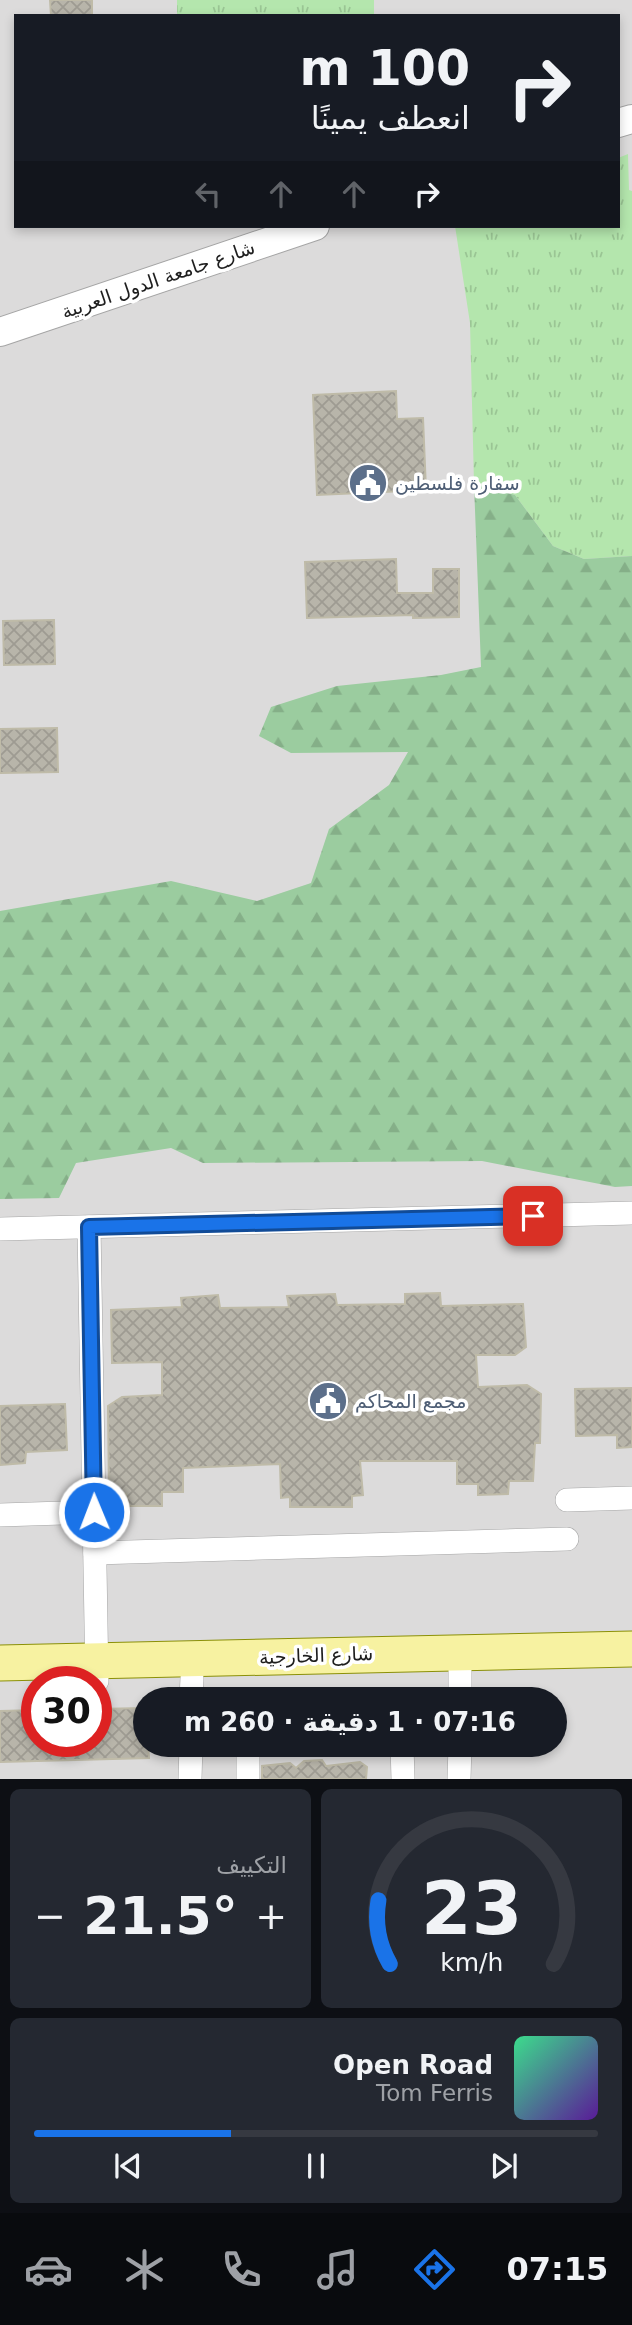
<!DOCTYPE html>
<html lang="ar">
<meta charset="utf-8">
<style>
body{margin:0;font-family:"DejaVu Sans",Cairo,sans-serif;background:#242831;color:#f1f3f6;direction:rtl;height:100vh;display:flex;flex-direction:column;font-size:26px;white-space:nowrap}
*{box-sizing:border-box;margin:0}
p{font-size:23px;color:#9ea1a6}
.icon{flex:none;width:38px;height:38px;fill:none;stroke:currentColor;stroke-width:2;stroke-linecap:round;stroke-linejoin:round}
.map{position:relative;height:1779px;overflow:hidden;direction:ltr}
.side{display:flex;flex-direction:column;gap:10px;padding:10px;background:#0d0f14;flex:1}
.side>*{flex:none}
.hud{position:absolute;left:14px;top:14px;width:606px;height:214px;border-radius:0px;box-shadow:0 4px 10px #0003;direction:rtl;background:#171b24;color:#f1f3f6;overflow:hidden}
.speed{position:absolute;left:21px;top:1666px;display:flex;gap:14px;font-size:35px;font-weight:700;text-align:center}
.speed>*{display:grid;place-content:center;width:91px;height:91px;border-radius:50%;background:#171b24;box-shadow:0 4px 10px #0003;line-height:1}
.speed .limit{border:10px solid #d22;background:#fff;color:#111}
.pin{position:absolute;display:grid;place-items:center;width:60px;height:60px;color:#fff;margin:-30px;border-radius:14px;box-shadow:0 4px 10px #0006}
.me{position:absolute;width:77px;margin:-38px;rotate:359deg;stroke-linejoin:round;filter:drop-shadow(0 0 5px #0008)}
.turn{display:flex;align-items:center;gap:24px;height:147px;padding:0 35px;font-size:32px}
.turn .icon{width:91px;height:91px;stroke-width:2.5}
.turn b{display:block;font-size:49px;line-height:60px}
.lanes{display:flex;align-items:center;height:66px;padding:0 35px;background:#0003;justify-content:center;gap:35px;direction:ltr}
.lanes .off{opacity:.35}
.big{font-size:52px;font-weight:700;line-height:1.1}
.side .tile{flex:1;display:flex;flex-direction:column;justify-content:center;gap:10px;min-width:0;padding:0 24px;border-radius:10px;background:#242831}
.side .dial{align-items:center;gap:0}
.dial svg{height:182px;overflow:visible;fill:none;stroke:#363941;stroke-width:7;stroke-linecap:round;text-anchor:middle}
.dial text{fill:#f1f3f6;stroke:none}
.song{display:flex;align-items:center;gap:21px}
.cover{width:84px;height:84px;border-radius:10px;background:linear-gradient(135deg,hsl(150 70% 55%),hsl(270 70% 35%))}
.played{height:7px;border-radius:4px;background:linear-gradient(90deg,#1a73e8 35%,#363941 35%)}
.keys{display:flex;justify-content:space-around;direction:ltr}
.heat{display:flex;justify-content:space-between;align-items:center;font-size:38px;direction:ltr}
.side .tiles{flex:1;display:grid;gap:10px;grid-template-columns:1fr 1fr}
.tile:last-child{grid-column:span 2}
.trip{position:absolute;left:133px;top:1687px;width:434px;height:70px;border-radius:35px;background:#171b24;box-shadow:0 4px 10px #0003;font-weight:700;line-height:70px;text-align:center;direction:rtl}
.menu{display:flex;height:112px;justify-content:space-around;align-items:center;background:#090b0e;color:#9ea1a6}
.menu .icon{width:49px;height:49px}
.menu .active{color:#1a73e8}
.menu b{font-size:32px;color:#f1f3f6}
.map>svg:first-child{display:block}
.residential{fill:#dcdbdb;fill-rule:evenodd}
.grass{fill:url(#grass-tufts)}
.forest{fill:url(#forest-firs)}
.building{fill:url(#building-cross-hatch);stroke:#bfbba8;stroke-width:2}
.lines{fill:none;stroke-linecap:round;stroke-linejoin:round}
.minor-casing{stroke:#a5a5a5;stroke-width:24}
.tertiary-casing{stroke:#a5a5a5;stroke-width:30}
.primary-casing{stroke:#8b9008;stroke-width:37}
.minor{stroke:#fff;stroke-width:23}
.tertiary{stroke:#fff;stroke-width:28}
.primary{stroke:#f7f2a1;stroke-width:35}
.route-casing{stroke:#114b97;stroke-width:18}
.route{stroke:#1a73e8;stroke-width:12}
.labels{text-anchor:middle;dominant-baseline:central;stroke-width:7;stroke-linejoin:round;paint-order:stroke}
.street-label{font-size:19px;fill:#1e1e1e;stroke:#fff}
.service-label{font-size:19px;fill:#4e5e75;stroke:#fff;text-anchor:start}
</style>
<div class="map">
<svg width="632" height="1779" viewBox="0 0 632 1779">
<defs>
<pattern id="grass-tufts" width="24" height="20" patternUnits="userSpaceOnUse" patternTransform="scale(1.75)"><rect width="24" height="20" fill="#b4e6ad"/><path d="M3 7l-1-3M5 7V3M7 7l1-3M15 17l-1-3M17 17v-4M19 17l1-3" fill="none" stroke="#9ac594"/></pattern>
<pattern id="forest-firs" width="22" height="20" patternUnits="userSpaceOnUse" patternTransform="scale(1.75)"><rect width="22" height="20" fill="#9bcc9f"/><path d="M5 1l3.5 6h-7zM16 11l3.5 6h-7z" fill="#85af88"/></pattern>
<pattern id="building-cross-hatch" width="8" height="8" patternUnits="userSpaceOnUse" patternTransform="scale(1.75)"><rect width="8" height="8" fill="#b8b5aa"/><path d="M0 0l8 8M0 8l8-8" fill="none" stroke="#9e9b92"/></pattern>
</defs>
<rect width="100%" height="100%" fill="#eeeee5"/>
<!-- residential -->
<path class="residential" d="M0 0H632V1779H0ZM16 16H618V226H16ZM37 1682H96V1741H37ZM145 1699H555V1745H145Z"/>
<!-- grass -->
<g class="grass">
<rect x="177" y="0" width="197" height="16"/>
<path d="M628 154 629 190 632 191V556L584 559 553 546 515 495 474 484 470 323 455 226H618V158Z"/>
</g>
<!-- forest -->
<path class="forest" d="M474 484 515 495 553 546 584 559 632 556V1186L615 1187 482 1161 203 1163 171 1148 76 1163 59 1198 0 1199V911L171 881 257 901 311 883 329 829 389 785 408 752 291 753 259 736 271 707 337 686 441 675 481 667Z"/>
<!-- building -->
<g class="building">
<path d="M50 0H92V16H51Z"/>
<path d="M396 391 397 419 423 418 426 490 317 495 313 395Z"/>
<path d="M396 559 397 593H433V569H459V617L413 618V615L307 618 305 562Z"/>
<path d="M54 620 55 664 4 665 3 621Z"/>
<path d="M57 728 58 772 0 773V729Z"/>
<path d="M440 1293 441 1306 523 1304 526 1347 515 1355H476L478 1387 527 1385 541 1394 540 1443H535L533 1481H509L508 1494 478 1495V1484H457V1461H360L363 1495 352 1496V1507H290V1497L281 1498 280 1464 183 1468V1492H162V1506H127L126 1494 109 1495 108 1406 122 1397 162 1395V1362L112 1363 111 1310 182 1307 181 1298 218 1295 220 1308 289 1307 287 1296 335 1294 337 1305 405 1304V1294Z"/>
<path d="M632 1388V1447L617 1448V1435L576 1436 575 1389Z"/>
<path d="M65 1404 67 1450 26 1452 25 1463 0 1465V1406Z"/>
<path d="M145 1708V1745H148L149 1758 0 1762V1711L37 1710V1741H96V1709Z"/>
<path d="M322 1760 326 1766 360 1762 367 1767 366 1779H262V1766L290 1763 296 1768 304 1761Z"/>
</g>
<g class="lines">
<!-- minor casing -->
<g class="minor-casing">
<g id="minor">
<path d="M89 1227 97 1681"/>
<path d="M0 1229 632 1213"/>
<path d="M567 1500 632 1498"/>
<path d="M0 1515 94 1512"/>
<path d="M95 1553 567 1539"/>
<path d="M191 1699 192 1678"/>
<path d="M460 1699V1671"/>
<path d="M248 1745V1779"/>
<path d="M402 1745 403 1779"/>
<path d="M190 1779 191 1745"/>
<path d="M459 1779 460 1745"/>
</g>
</g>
<!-- tertiary casing -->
<g class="tertiary-casing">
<g id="tertiary">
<path d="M618 123 632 119"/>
<path d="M0 332 315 226"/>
</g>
</g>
<!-- primary casing -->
<g class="primary-casing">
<path id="primary" d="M0 1663 632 1649"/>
</g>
<!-- minor -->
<use href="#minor" class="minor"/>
<!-- tertiary -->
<use href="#tertiary" class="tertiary"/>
<!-- primary -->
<use href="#primary" class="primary"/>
</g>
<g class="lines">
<!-- route casing -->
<g class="route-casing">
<path id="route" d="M94 1512 89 1227 533 1216"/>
</g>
<!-- route -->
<use href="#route" class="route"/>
</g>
<!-- icons -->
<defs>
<g id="civic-disc" transform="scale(2.0125)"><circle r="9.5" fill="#5c6f8a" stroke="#fff"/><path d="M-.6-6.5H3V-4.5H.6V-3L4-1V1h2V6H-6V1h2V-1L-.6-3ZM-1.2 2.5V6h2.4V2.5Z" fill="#fff"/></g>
</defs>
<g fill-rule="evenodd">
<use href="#civic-disc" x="368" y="483"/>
<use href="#civic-disc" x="328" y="1401"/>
</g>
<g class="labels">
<!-- street labels -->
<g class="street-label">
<text transform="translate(158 279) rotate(-19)">شارع جامعة الدول العربية</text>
<text transform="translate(316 1655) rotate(-2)">شارع الخارجية</text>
</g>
<!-- service labels -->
<g class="service-label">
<text x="395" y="483">سفارة فلسطين</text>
<text x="355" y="1401">مجمع المحاكم</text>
</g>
</g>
</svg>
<div class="speed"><div class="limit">30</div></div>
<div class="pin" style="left:533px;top:1216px;background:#d93025"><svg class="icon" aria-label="arrive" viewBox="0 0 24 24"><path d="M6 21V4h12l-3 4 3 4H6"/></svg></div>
<svg class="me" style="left:94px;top:1512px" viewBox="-20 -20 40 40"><circle r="17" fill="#1a73e8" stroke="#fff" stroke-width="3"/><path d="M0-11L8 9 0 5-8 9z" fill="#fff"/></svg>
<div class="trip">07:16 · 1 دقيقة · 260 m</div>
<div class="hud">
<div class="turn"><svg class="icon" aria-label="right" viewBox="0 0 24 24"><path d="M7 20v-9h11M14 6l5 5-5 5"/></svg><div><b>100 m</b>انعطف يمينًا</div></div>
<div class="lanes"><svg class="icon off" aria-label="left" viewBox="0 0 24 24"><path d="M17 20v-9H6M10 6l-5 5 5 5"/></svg><svg class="icon off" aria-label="ahead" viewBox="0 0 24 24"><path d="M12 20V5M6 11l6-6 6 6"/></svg><svg class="icon off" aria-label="ahead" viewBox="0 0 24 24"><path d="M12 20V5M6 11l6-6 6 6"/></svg><svg class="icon" aria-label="right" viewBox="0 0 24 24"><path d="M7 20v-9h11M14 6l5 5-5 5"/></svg></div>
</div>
</div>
<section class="side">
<div class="tiles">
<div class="tile dial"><svg viewBox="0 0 100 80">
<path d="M14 69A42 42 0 1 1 86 69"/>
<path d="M14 69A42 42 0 0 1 9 41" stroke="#1a73e8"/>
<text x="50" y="56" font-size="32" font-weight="700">23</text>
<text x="50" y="72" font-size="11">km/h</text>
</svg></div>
<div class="tile"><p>التكييف</p>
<div class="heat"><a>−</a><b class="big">21.5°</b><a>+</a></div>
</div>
<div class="tile">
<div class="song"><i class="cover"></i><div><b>Open Road</b><p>Tom Ferris</p></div></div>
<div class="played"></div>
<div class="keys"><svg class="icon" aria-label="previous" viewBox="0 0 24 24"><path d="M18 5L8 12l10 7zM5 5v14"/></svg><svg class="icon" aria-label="pause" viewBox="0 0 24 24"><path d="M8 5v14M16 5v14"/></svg><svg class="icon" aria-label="next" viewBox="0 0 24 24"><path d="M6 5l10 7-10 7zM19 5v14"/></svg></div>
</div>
</div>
</section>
<nav class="menu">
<b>07:15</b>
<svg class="icon active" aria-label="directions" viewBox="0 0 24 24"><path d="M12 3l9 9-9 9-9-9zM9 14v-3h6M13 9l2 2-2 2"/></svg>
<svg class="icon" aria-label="music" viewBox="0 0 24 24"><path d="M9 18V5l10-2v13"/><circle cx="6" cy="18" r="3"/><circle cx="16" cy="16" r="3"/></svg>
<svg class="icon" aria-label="phone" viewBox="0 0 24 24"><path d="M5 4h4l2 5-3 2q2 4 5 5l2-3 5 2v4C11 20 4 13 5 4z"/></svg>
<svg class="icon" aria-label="climate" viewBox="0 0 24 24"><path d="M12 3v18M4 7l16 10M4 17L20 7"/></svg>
<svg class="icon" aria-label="car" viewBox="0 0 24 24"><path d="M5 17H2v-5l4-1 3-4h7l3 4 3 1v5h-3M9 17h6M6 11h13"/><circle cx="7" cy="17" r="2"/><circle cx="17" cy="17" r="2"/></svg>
</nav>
